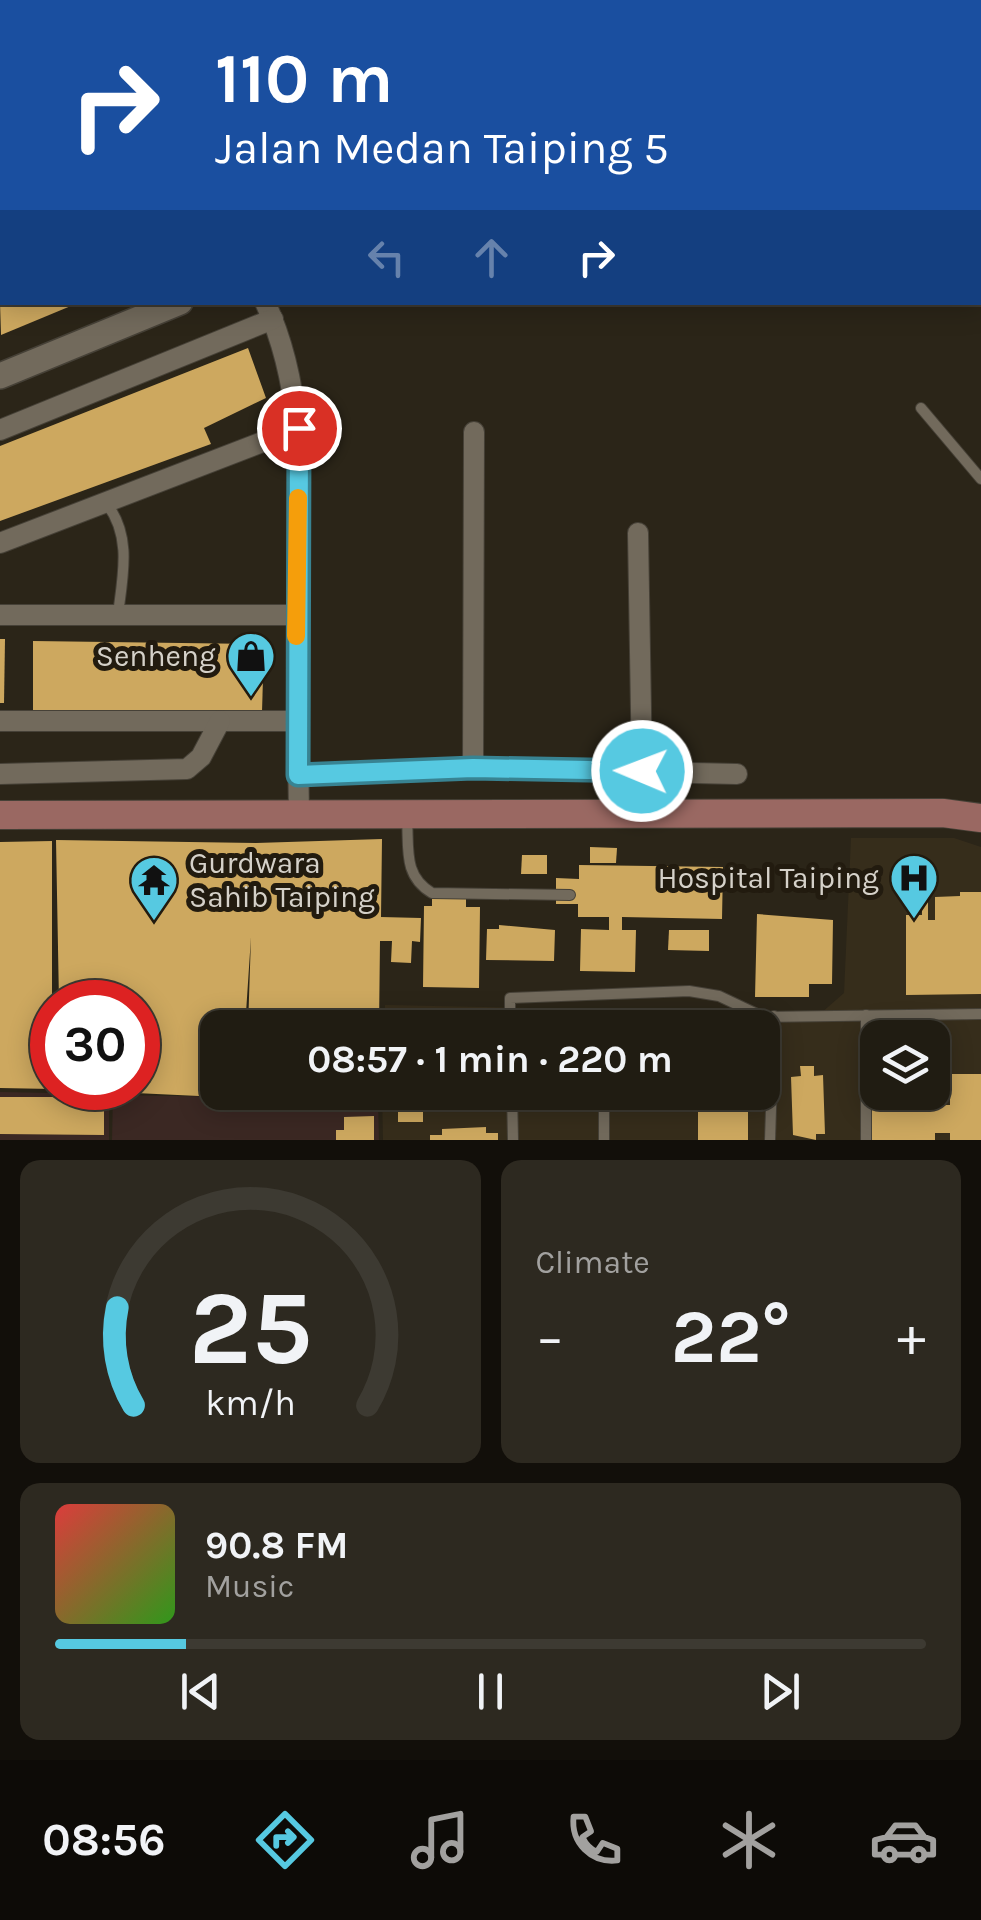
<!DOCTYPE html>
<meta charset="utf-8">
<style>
body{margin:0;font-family:Karla,sans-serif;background:#2d2920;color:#f1f3f6;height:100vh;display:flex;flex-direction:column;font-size:38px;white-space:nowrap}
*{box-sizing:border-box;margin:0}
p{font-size:32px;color:#a2a19f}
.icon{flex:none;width:55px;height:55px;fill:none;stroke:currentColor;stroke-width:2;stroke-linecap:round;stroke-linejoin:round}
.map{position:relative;height:1140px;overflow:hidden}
.details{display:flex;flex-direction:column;gap:20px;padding:20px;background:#120f0a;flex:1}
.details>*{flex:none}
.guide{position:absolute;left:0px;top:0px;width:982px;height:305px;box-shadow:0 5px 25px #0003,0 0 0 2px #3d3a32;background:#1a4fa0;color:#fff;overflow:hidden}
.controls{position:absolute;left:860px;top:1020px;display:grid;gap:20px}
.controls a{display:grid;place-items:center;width:90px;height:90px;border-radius:20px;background:#201c12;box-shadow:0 5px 25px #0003,0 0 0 2px #3d3a32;font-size:50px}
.speed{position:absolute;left:30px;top:980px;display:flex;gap:20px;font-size:50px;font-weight:700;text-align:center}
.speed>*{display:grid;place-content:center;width:130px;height:130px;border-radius:50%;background:#201c12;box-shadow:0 5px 25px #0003,0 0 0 2px #3d3a32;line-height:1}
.speed .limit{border:15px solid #d22;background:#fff;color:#111}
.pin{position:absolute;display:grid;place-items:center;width:85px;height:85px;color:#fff;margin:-42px;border:5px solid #fff;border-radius:50%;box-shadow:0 2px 10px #0007}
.me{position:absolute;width:110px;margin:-55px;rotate:271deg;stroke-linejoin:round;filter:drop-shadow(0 0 8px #0008)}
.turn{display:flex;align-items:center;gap:35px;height:210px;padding:0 50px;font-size:45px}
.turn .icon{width:130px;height:130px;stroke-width:2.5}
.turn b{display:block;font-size:70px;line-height:85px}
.lanes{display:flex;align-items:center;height:95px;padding:0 50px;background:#0003;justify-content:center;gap:50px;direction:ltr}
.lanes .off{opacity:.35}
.big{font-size:75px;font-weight:700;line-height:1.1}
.details .widget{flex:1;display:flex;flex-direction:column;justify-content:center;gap:15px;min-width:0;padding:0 35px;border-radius:20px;background:#2d2920}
.details .dial{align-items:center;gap:0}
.dial svg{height:260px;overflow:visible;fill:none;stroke:#3d3a32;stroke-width:7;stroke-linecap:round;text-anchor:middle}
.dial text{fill:#f1f3f6;stroke:none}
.song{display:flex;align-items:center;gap:30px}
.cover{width:120px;height:120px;border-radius:15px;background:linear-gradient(135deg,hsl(0 70% 55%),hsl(110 70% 35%))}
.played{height:10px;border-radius:5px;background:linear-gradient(90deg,#56c9e1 15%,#3d3a32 15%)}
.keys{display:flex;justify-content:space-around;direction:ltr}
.heat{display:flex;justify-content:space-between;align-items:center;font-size:55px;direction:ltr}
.details .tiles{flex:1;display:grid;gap:20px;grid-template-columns:1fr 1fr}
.widget:last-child{grid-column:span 2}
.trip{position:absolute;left:200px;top:1010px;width:580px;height:100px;border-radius:20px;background:#201c12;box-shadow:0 5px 25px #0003,0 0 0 2px #3d3a32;font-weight:700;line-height:100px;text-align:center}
.dock{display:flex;height:160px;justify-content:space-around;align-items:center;background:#0d0b07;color:#a2a19f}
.dock .icon{width:70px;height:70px}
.dock .selected{color:#56c9e1}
.dock b{font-size:45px;color:#f1f3f6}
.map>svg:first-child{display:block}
.built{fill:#362d1b;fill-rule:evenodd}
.education{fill:#3b2823}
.building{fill:#cda85f}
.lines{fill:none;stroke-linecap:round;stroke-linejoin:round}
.service-casing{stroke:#464137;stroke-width:12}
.minor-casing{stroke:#464137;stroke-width:22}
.tertiary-casing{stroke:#464137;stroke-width:28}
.secondary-casing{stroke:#464137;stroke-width:30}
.service{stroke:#726a5c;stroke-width:10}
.minor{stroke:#726a5c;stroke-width:20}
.tertiary{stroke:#726a5c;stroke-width:25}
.secondary{stroke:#9a6862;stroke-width:28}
.rail-casing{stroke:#979288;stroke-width:10}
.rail{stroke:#221b0f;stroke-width:6;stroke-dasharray:19;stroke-linecap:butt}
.route-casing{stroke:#388392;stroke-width:25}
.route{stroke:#56c9e1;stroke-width:18}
.slow{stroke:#f59e0b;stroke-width:18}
.labels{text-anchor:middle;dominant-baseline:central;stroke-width:10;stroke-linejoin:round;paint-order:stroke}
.poi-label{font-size:30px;fill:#d5d1c9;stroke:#221b0f;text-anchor:end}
</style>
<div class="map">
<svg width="981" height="1140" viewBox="0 0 981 1140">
<rect width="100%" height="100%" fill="#2b2518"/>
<!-- built -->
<path class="built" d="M851 838H954L981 847V1140H383L382 1092H762V1028L384 1027 385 1005 820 1014 844 993ZM878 1038H932V1092H878Z"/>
<!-- education -->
<g class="education">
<path d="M0 1092 109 1094V1140H0Z"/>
<path d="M113 1095 378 1099 379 1140H112Z"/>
</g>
<!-- building -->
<g class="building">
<path d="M0 302H78V303L1 335Z"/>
<path d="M248 348 266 398 204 428 211 444 0 521V446Z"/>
<path d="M0 639H5L4 703H0Z"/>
<path d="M33 641 264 644 262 712 33 713Z"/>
<path d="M382 839 381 917 421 918 420 942 412 941 411 963 391 962 392 941H380L379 1028H248L251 937 245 1028H218V1092H241V1098L93 1091 138 1088V1002H59L56 840 256 843Z"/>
<path d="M52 841V1089L0 1088V842Z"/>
<path d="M590 847 617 848 616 863H590Z"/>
<path d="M522 855H547V874H521Z"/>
<path d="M579 865 723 867 722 919 622 917V930H636L635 972 580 971 581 929 609 930V917H578V904H556V878L579 879Z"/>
<path d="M960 892H981V994L906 995V915H922V895H928V920H935V897L960 896Z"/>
<path d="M432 893 466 894V907H480L479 988 423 987 424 906H432Z"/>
<path d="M757 914 833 920 832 984H809V997H755Z"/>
<path d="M499 925 555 930 554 961 486 960 487 929H499Z"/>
<path d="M669 930H709V951L668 950Z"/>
<path d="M457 1018 500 1023V1028H432V1024L456 1023Z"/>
<path d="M800 1066H814V1076L823 1075 825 1134H816V1140L793 1135 791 1077 801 1076Z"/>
<path d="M950 1074H981V1140H950V1133H935V1140H869V1099H874V1092H935V1105H950Z"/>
<path d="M245 1092H341V1096L244 1099Z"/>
<path d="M391 1092H423V1122H398V1100H391Z"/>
<rect x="698" y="1092" width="50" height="48"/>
<path d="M0 1097H104V1135L0 1134Z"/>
<path d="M374 1116V1140H336V1130H344V1117Z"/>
<path d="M486 1127V1133H498V1140H430V1135H442V1129Z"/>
</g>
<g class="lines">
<!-- service casing -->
<g class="service-casing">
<g id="service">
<path d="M921 408 981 479"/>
<path d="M106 503C132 535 123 575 118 614"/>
<path d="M407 818C409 849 403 876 432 893L570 895"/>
<path d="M866 1015V1140"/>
<path d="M510 1028V998L689 991 719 996 757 1014"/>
<path d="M609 1028 618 1019 981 1014"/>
<path d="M512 1092 513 1140"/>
<path d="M604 1092V1140"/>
<path d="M770 1140 774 1016"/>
</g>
</g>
<!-- minor casing -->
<g class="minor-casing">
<g id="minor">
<path d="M208 0 210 2"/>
<path d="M625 0 626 2"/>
<path d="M880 0 881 2"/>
<path d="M386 2 391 0"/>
<path d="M683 2 685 0"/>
<path d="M752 2 755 0"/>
<path d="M980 218 981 220"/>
<path d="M0 237 2 236"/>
<path d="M265 302C310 399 298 502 297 605 296 675 298 744 299 814"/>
<path d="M0 430 273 319"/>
<path d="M638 533 642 771"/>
<path d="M0 543 299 428"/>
<path d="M0 615H297"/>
<path d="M0 721H295"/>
<path d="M473 768 474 432"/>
<path d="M0 774 187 769 201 757 220 721"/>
<path d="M298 775 473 768 737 774"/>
</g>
</g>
<!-- tertiary casing -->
<g class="tertiary-casing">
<g id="tertiary">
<path d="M848 2 850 0"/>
<path d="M0 376 180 302"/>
</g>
</g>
<!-- secondary casing -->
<g class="secondary-casing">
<path id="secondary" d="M0 815 943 813 981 818"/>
</g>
<!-- service -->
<use href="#service" class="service"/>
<!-- minor -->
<use href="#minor" class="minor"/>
<!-- tertiary -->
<use href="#tertiary" class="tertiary"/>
<!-- secondary -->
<use href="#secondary" class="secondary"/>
<!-- rail casing -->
<g class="rail-casing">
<g id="rail">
<path d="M937 0 939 2"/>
<path d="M955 0 957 2"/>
<path d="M980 28 981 29"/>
<path d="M980 48 981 49"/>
</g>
</g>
<!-- rail -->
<use href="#rail" class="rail"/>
</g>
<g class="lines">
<!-- route casing -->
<g class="route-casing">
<path id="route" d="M299 428 298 775 473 768 642 771"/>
</g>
<!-- route -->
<use href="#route" class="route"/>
<!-- slow -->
<path class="slow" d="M296 636 298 498"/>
</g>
<!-- icons -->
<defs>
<g id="shop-pin" transform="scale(2.5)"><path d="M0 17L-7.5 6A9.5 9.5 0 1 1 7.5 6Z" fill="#56c9e1" stroke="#221b0f"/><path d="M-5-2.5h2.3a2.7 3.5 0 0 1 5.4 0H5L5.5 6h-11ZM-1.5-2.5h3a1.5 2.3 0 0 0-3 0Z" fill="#111"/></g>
<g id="hospital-pin" transform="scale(2.5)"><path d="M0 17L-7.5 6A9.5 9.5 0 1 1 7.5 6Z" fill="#56c9e1" stroke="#221b0f"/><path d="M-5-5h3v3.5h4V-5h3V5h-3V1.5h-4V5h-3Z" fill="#111"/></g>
<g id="temple-pin" transform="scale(2.5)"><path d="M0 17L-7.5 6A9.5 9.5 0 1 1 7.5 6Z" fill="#56c9e1" stroke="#221b0f"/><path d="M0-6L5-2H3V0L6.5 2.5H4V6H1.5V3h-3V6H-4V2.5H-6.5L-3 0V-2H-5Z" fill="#111"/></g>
</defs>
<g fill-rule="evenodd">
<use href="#shop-pin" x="251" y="656"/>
<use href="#hospital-pin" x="914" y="878"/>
<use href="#temple-pin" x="154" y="880"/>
</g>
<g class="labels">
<!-- poi labels -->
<g class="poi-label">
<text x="216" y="656">Senheng</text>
<text x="189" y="863" text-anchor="start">Gurdwara<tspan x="189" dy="34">Sahib Taiping</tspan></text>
<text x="879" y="878">Hospital Taiping</text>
</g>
</g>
</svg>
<div class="controls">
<a><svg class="icon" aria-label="layers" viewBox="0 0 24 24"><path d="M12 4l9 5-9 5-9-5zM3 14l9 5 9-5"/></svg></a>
</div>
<div class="speed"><div class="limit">30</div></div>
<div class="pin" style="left:299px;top:428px;background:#d93025"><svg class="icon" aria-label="arrive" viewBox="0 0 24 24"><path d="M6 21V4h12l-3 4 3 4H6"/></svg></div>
<svg class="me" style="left:642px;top:771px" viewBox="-20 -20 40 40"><circle r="17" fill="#56c9e1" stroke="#fff" stroke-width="3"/><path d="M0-11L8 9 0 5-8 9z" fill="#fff"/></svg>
<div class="trip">08:57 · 1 min · 220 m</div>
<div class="guide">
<div class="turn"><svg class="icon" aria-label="right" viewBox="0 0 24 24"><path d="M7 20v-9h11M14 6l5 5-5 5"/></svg><div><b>110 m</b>Jalan Medan Taiping 5</div></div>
<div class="lanes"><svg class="icon off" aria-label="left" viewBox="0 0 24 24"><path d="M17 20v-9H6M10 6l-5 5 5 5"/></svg><svg class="icon off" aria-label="ahead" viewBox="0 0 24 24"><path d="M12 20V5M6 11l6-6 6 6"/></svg><svg class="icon" aria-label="right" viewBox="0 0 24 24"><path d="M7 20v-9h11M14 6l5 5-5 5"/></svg></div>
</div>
</div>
<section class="details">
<div class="tiles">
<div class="widget dial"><svg viewBox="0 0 100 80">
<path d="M14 69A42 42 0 1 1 86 69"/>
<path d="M14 69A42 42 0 0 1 9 39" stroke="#56c9e1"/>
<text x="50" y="56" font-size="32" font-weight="700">25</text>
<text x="50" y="72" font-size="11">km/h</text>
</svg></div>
<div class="widget"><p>Climate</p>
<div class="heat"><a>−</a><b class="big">22°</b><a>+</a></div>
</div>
<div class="widget">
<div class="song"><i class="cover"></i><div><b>90.8 FM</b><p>Music</p></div></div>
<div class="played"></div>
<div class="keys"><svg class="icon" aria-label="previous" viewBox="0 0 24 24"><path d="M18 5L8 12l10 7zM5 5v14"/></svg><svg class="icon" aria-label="pause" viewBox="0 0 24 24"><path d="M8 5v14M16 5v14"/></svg><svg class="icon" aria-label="next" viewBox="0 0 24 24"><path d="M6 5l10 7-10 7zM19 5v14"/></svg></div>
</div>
</div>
</section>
<nav class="dock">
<b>08:56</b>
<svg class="icon selected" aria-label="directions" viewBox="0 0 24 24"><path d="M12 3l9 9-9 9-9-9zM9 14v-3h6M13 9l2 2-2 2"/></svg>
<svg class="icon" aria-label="music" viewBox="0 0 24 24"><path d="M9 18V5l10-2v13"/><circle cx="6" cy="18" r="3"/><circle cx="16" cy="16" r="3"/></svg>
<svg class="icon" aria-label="phone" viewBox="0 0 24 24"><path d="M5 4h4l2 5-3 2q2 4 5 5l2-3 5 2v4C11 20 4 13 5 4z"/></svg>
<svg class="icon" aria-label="climate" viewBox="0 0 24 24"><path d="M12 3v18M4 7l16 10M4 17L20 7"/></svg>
<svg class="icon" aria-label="car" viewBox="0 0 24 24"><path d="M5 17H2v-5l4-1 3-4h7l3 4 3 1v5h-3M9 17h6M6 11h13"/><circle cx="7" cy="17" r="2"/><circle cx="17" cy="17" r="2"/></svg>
</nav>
